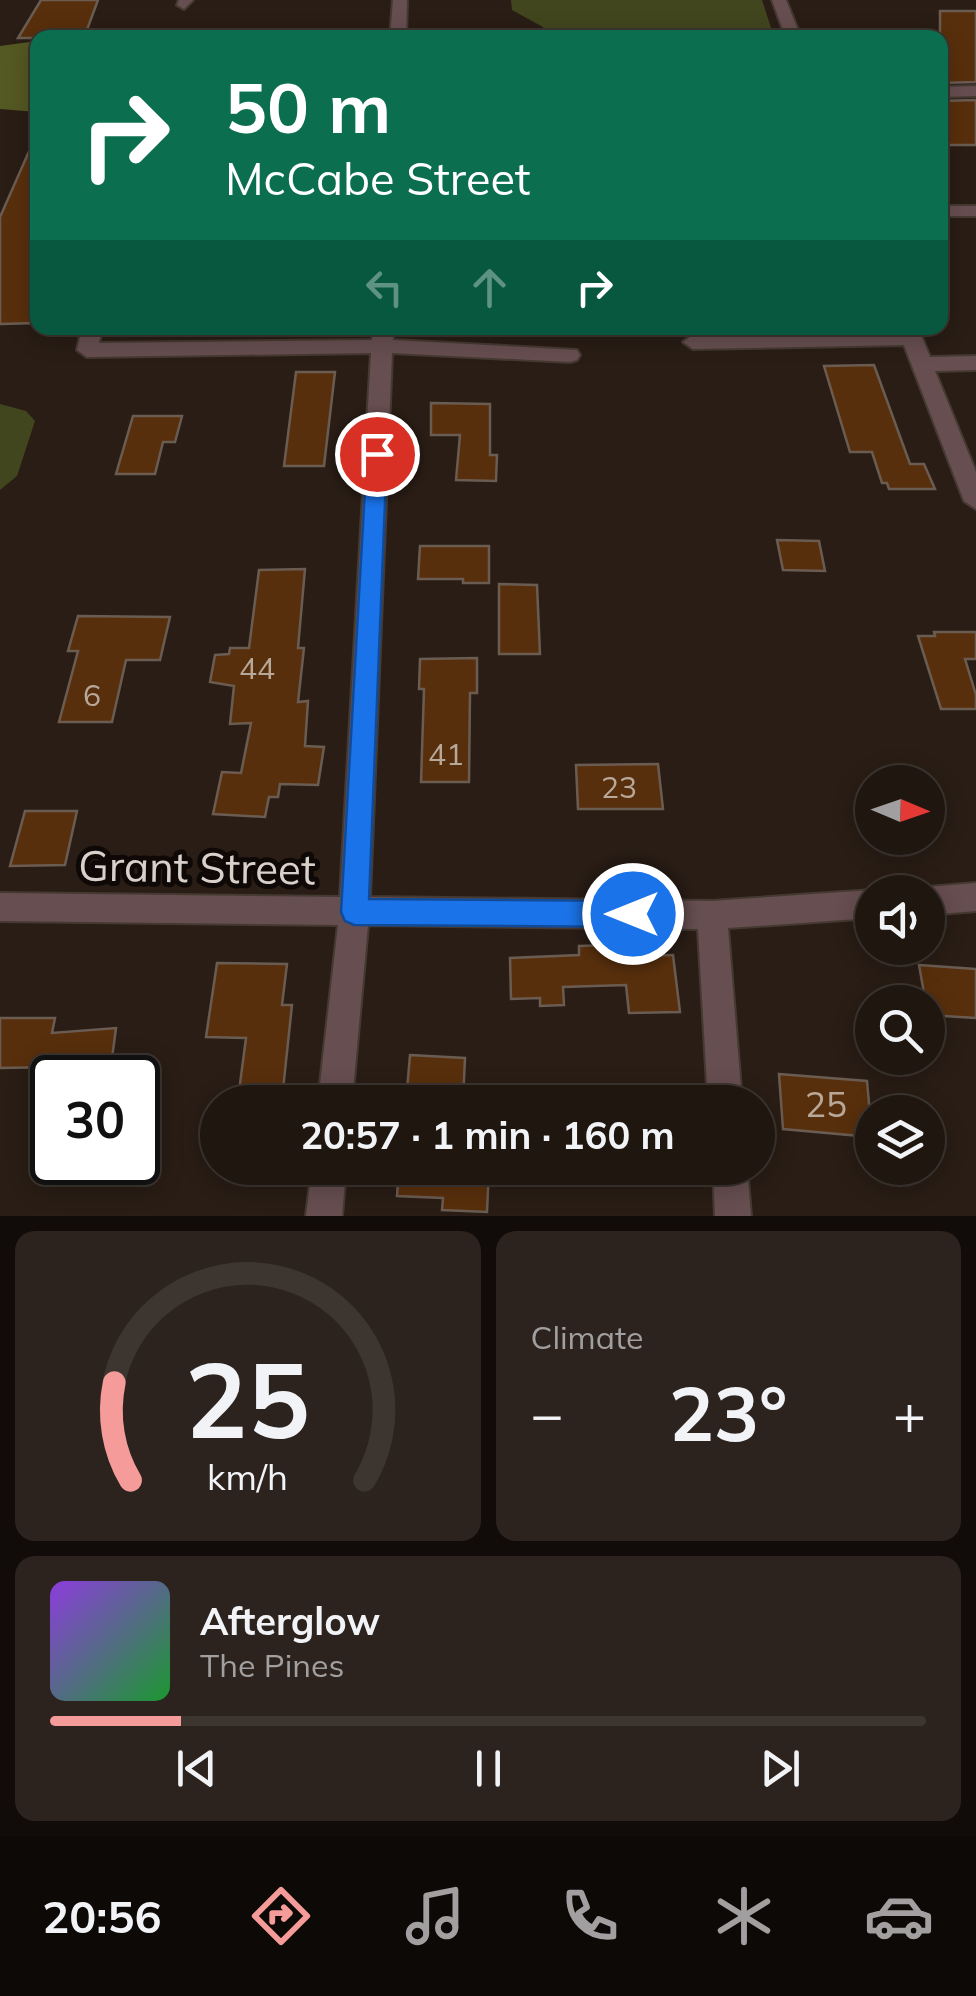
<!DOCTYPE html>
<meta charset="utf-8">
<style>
body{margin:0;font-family:Mulish,sans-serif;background:#2c231e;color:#f1f3f6;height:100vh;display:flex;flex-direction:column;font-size:38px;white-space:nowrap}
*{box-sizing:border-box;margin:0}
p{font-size:32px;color:#a19f9f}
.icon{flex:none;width:55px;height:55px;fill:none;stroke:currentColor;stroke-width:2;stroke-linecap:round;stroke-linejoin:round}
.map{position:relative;height:1216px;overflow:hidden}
.panel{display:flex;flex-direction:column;gap:15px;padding:15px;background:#110c09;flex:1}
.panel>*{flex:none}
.banner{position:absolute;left:30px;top:30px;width:918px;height:305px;border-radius:20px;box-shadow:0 5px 25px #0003,0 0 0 2px #3c3530;background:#0b6e4f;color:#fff;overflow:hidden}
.needle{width:65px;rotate:92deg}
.tools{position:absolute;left:855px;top:765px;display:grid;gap:20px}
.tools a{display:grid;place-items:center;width:90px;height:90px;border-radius:50%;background:#1f1610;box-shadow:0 5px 25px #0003,0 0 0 2px #3c3530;font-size:50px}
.speed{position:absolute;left:30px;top:1055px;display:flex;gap:20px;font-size:50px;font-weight:700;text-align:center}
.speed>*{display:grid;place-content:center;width:130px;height:130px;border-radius:50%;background:#1f1610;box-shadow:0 5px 25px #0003,0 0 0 2px #3c3530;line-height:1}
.speed .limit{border:5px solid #111;border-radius:15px;background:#fff;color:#111}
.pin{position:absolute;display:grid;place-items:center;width:85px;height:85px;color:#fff;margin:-42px;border:5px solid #fff;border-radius:50%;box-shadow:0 2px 10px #0007}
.me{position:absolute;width:110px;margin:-55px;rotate:270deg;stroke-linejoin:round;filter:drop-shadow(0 0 8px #0008)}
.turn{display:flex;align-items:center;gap:35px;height:210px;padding:0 30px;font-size:45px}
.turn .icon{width:130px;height:130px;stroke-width:2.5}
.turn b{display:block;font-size:70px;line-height:85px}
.lanes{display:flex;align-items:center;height:95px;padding:0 30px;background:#0003;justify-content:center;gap:50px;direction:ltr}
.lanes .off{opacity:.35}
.big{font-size:75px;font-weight:700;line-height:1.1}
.panel .tile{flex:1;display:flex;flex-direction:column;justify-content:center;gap:15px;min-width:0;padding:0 35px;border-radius:20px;background:#2c231e}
.panel .dial{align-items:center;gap:0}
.dial svg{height:260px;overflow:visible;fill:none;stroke:#3c3530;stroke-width:7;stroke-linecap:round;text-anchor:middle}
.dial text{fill:#f1f3f6;stroke:none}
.song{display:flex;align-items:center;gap:30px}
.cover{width:120px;height:120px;border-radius:15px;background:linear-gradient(135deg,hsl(270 70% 55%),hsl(130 70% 35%))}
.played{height:10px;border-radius:5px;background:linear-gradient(90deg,#f59b9a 15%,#3c3530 15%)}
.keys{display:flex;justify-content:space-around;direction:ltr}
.heat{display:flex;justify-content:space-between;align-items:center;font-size:55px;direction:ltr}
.panel .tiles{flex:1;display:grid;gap:15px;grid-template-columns:1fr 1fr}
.tile:last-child{grid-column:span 2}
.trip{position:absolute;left:200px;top:1085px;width:575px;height:100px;border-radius:50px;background:#1f1610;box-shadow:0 5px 25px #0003,0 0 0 2px #3c3530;font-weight:700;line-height:100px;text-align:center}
.tab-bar{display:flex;height:160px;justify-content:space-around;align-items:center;background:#0c0906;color:#a19f9f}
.tab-bar .icon{width:70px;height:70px}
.tab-bar .selected{color:#f59b9a}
.tab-bar b{font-size:45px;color:#f1f3f6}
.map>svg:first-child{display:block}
.green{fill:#42461e}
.forest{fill:#545822}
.building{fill:#582f0c;stroke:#6b5c52;stroke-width:2.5}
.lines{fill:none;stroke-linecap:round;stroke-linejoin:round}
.minor-casing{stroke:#453a32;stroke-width:4}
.minor{fill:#674e50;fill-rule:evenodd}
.route{fill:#1a73e8;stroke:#114b97;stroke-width:2.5}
.labels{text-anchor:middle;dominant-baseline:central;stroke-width:10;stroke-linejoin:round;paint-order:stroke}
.number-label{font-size:30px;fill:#b8a89a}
.near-number-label{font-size:35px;fill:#b8a89a}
.near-street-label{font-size:42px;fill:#d8d0ca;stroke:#0e0906}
</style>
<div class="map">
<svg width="976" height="1216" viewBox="0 0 976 1216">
<rect width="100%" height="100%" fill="#291d15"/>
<!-- green -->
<g class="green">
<path d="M511 0H762L774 37H545L543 27 512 10Z"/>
<path d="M0 404 26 411 35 421 17 476 0 490Z"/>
</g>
<!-- forest -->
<path class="forest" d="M37 41V112L0 109V46Z"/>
<!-- building -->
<g class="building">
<path d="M41 0H98L84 38H18Z"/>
<path d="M940 11H976V82L940 83Z"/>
<path d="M976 100V145H940V101Z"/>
<path d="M38 131V323L0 324V217Z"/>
<path d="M874 365 910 464H924L935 489H889L887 483H882L872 452H850L824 366Z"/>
<path d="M296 372H335L324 466H284Z"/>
<path d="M431 403 490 404V455H497L496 481 456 480 460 435H431Z"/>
<path d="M133 416H182L175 442H163L155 474H116Z"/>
<path d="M777 540 819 541 825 571 783 570Z"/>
<path d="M420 546H489V583H463V579H418Z"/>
<path d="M305 569 298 648H304L298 702 308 701 305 746 324 747 318 785 280 784 278 797H269L265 817 213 814 222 772 241 773 251 723 230 724 234 686 210 682 215 655 229 654 230 648H249L259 570Z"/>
<path d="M499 584 537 585 540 654H499Z"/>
<path d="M78 616 170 617 160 660H126L112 722H59L78 651H68Z"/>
<path d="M934 632H976V659H965L976 695V709H941L918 636H935Z"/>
<path d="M477 658V693H470L469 782H421L424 689H419L420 659Z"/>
<path d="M658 764 663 809H578L576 765Z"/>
<path d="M25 811H77L65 865 10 866Z"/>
<path d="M609 945 610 956 673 955 680 1012 629 1013 626 985 563 987 564 1005 540 1006V998L511 999 510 958 579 955V946Z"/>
<path d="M217 963 287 964 282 1005H292L282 1099H238L246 1038 206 1037Z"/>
<path d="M919 965 976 969V1018L928 1015Z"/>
<path d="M0 1018H55L52 1033 116 1028 111 1066 0 1068Z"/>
<path d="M410 1055 465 1058 463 1102H406Z"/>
<path d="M779 1074 867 1081 872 1137 783 1129Z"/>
<path d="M399 1168H489L487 1212 442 1210 443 1198 397 1196Z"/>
</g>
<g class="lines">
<!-- minor casing -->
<g class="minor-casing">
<g id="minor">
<path d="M179 0H193L184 9 177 5Z"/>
<path d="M393 0H407L406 38H390Z"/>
<path d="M772 0H786L801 38H786Z"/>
<path d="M976 86V96L940 97V87Z"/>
<rect x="940" y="206" width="36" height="10"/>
<path d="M82 328H102L99 343 372 340 373 328H393V340L577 350 580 355 577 360 570 362 392 353 370 897 712 901 872 890 879 892H872V918L728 928 742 1102H708L698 929 368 925 352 1102H318L338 925 0 921V893L340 897 371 353 87 357 77 350Z"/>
<path d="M898 328H918L930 357 976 356V370L935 371 976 472V509L964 501 904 345 693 349 683 342 693 335 899 332Z"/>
<path d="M976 883V911L928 915V892H917L928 887Z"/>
<path d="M312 1168H346L342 1216H306Z"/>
<path d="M713 1168H747L751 1216H715Z"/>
</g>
</g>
<!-- minor -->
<use href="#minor" class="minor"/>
</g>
<!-- route -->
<path class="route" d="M377 447 387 454 369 899 633 901 642 905 646 914 642 923 633 927 354 925 345 921 341 912 367 454Z"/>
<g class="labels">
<!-- number labels -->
<g class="number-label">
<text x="257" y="668">44</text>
<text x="92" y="695">6</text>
<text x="446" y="754">41</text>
<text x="619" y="787">23</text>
</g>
<!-- near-number labels -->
<g class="near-number-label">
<text x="826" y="1104">25</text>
</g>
<!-- near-street labels -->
<g class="near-street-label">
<text transform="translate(197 867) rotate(1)">Grant Street</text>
</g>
</g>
</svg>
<div class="tools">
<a><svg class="needle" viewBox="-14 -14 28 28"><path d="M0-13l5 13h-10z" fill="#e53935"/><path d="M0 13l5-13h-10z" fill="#a19f9f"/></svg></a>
<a><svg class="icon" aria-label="sound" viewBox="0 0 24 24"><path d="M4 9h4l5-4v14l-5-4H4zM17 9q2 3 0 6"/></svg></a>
<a><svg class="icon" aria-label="search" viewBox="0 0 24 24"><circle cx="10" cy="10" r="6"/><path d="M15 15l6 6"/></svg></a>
<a><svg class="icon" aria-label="layers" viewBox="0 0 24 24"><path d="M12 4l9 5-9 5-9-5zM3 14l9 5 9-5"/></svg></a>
</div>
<div class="speed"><div class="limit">30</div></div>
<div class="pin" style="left:377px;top:454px;background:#d93025"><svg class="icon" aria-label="arrive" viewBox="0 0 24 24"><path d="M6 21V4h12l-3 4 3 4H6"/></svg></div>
<svg class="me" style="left:633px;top:914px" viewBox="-20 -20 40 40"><circle r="17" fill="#1a73e8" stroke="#fff" stroke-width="3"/><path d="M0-11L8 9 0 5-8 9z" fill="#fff"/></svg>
<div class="trip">20:57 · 1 min · 160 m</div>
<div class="banner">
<div class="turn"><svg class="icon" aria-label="right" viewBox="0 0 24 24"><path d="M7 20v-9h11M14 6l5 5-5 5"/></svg><div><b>50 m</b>McCabe Street</div></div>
<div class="lanes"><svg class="icon off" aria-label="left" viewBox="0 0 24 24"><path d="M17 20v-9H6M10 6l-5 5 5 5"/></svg><svg class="icon off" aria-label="ahead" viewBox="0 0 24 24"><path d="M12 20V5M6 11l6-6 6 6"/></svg><svg class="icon" aria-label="right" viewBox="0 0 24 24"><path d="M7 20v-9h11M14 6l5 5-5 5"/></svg></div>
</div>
</div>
<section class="panel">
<div class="tiles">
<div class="tile dial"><svg viewBox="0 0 100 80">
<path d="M14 69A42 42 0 1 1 86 69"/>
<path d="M14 69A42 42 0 0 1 9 39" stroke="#f59b9a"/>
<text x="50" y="56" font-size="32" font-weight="700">25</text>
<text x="50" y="72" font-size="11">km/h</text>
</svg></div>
<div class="tile"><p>Climate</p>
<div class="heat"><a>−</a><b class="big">23°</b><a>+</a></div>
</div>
<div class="tile">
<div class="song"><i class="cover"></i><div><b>Afterglow</b><p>The Pines</p></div></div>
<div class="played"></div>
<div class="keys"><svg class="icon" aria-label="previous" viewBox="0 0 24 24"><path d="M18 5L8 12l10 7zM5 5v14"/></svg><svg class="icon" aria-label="pause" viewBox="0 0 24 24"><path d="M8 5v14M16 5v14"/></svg><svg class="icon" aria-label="next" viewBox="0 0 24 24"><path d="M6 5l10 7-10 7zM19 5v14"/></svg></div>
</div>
</div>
</section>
<nav class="tab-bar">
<b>20:56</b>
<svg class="icon selected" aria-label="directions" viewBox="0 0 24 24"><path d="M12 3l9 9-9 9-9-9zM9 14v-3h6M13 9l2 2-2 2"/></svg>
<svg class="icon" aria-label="music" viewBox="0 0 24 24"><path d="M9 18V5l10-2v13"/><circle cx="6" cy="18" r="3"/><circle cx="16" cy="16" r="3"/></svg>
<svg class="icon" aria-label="phone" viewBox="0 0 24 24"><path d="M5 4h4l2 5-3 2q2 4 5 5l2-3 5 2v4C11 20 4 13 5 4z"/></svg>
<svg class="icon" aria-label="climate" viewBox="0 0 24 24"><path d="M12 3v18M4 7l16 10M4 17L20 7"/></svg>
<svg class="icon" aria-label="car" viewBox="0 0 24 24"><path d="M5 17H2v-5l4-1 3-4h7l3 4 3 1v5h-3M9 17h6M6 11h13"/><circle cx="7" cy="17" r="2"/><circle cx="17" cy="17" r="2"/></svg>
</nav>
